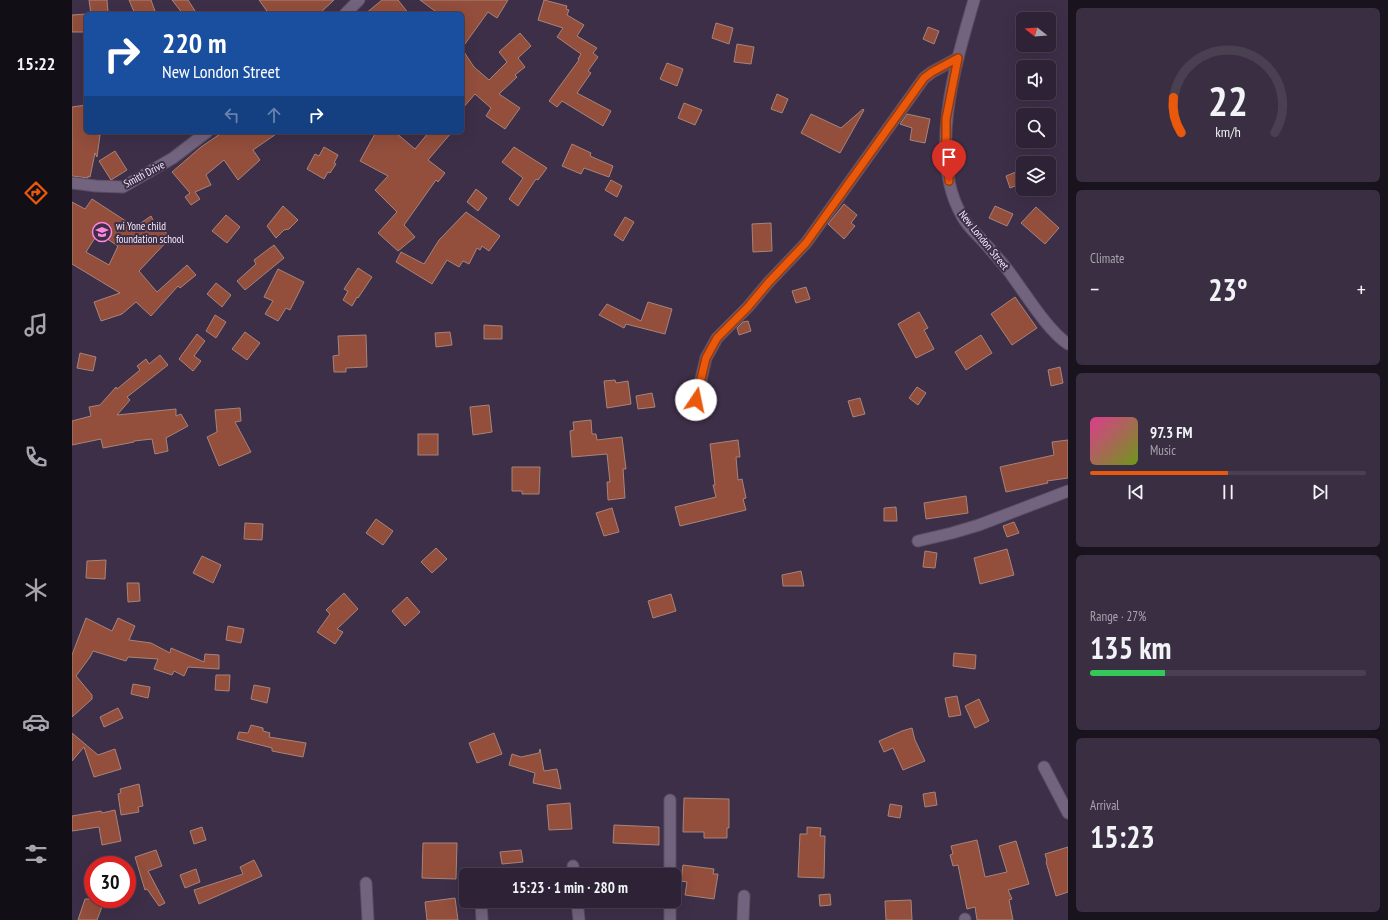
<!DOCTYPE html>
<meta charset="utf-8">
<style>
body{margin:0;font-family:"PT Sans Narrow",sans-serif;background:#3a2f42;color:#f1f3f6;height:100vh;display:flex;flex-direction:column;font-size:15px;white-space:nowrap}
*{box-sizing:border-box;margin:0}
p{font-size:13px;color:#a7a4ad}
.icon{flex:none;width:22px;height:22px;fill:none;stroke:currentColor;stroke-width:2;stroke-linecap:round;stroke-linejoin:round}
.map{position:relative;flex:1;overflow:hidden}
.panel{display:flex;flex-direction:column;gap:8px;padding:8px;background:#19131e;width:320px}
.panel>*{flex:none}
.banner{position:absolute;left:12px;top:12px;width:380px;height:122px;border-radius:6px;box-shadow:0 4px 16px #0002,0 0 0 1px #494051;background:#1a4fa0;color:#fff;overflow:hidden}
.needle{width:26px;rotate:287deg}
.controls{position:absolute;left:944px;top:12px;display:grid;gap:8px}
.controls a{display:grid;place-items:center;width:40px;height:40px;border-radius:6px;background:#2e2336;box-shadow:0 4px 16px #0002,0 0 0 1px #494051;font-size:20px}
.speed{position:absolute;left:12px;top:856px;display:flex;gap:8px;font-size:20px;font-weight:700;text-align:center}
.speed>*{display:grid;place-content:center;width:52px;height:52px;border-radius:50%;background:#2e2336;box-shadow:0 4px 16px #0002,0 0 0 1px #494051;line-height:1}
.speed .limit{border:6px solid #d22;background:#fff;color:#111}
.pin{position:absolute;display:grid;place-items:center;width:34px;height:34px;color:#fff;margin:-41px -17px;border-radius:50% 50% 50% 0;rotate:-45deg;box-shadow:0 0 4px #0007}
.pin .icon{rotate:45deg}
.me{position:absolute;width:44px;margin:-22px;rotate:11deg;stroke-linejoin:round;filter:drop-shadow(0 0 3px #0008)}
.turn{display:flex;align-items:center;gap:14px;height:84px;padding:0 12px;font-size:18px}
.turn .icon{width:52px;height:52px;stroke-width:2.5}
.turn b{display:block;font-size:28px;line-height:34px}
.lanes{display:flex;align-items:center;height:38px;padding:0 12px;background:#0003;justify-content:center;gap:20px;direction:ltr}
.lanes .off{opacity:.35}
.big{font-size:30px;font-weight:600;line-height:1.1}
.panel .tile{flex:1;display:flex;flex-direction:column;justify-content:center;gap:6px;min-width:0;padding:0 14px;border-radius:6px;background:#3a2f42}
.panel .dial{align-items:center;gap:0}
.dial svg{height:104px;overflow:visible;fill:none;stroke:#494051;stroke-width:7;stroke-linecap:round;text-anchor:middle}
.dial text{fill:#f1f3f6;stroke:none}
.song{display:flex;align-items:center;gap:12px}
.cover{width:48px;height:48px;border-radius:6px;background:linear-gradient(135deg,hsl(330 70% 55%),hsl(80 70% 35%))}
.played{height:4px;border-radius:2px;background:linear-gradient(90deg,#ea580c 50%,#494051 50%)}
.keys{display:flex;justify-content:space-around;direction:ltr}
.heat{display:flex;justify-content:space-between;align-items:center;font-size:22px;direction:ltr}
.charge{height:6px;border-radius:3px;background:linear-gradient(90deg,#34c759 27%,#494051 0)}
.trip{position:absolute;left:387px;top:868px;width:222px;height:40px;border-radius:6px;background:#2e2336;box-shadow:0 4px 16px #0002,0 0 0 1px #494051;font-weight:600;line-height:40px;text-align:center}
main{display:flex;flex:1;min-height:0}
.tab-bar{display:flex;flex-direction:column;width:72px;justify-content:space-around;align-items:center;background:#120e16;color:#a7a4ad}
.tab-bar .icon{width:28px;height:28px}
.tab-bar .selected{color:#ea580c}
.tab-bar b{font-size:18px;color:#f1f3f6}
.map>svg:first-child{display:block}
.building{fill:#934e3c;stroke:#a7847a;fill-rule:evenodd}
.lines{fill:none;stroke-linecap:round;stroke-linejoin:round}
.minor-casing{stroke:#5a4e63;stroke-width:13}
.tertiary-casing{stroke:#5a4e63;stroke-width:13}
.minor{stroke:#72637f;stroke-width:11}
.tertiary{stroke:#72637f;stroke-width:11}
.route-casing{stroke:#983908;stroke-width:10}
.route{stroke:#ea580c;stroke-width:7}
.labels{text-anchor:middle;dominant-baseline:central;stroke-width:4;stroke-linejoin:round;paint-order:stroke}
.street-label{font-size:11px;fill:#f2eafa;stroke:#3d2f48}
.poi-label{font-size:11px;fill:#f2eafa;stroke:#3d2f48;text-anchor:start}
</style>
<main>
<nav class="tab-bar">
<b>15:22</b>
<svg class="icon selected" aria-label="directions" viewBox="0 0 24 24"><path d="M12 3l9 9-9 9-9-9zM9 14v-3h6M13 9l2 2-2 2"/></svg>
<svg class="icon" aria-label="music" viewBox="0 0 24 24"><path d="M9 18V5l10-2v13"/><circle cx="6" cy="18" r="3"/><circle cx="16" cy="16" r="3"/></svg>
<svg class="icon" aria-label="phone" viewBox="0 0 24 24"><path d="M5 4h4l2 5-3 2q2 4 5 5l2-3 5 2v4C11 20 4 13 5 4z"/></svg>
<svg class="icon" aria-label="climate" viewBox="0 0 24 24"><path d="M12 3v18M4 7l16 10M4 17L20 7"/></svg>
<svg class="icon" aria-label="car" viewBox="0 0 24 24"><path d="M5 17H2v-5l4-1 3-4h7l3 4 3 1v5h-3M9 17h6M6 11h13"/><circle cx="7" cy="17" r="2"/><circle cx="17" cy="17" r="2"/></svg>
<svg class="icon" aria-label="filters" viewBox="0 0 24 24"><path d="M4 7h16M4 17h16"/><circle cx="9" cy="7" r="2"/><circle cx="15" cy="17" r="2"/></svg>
</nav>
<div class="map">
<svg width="996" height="920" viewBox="0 0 996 920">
<rect width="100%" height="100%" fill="#3d2f48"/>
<!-- building -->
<g class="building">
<path d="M17 0H35L36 12 19 14Z"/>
<path d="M57 0H79L84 14H63Z"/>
<path d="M100 0H116L125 14H111Z"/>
<path d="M187 0H262L247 14H197Z"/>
<path d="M310 0H326L337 14H293Z"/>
<path d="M348 0H436L425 18 416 12 390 48V14H367Z"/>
<path d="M472 0 495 6 494 9 497 10 495 15 512 25 505 36 525 48 521 53 526 57 516 71 519 73 505 93 539 111 531 126 490 101 485 107 477 101 507 60 506 59 509 54 485 37 491 28 466 20Z"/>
<path d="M14 14V32H0V15Z"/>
<path d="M644 23 661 28 657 44 640 38Z"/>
<path d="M856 27 867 31 862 44 851 39Z"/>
<path d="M448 33 459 46 446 58 453 67 443 75 445 77 427 94 448 108 433 129 414 116 419 108 403 94 390 109V49L402 67 417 80 435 62 427 52Z"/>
<path d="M665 44 682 47 679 64 662 62Z"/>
<path d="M595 63 611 69 605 86 588 79Z"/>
<path d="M705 94 716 99 710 113 699 109Z"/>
<path d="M612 103 630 110 623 125 606 118Z"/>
<path d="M14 105V133L28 135 25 157 23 153 18 177 16 176V178L0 176V107Z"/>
<path d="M791 109 792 110 768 153 729 133 739 114 769 128Z"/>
<path d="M835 114 858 119 853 143 838 140 840 128 828 124Z"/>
<path d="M151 132H207L181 150 188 160 166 180 152 160 134 175 139 185 123 192 128 199 119 205 113 197 118 193 100 172 129 147Z"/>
<path d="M304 132H323L343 149 357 132H380L356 160 373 173 366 182 364 180 332 225 343 237 326 251 306 233 325 212 303 190 316 176 288 161Z"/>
<path d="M500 144 519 153 518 156 541 166 537 177 512 168 509 174 490 166Z"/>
<path d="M252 147 266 155 262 163 264 164 258 173 256 172 252 179 235 169 243 154 247 156Z"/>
<path d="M442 147 475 168 466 180 464 179 446 206 437 199 451 178 430 162Z"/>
<path d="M43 151 55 170 39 180 27 161Z"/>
<path d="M944 172 948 184 938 188 934 176Z"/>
<path d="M539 180 550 186 545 197 533 190Z"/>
<path d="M404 189 415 198 406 211 395 202Z"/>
<path d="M20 199 63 227 79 216 82 222 99 237 67 271 85 292 115 265 124 275 108 288 106 286 79 316 64 302 50 314 29 321 22 302 48 293 0 264V202L13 209ZM26 233 46 246 37 265 14 252Z"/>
<path d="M772 204 785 215 779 223 783 226 772 239 756 224Z"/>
<path d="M211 206 226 220 217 229 212 230 204 238 195 226Z"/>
<path d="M923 206 941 214 935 226 917 218Z"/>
<path d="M964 207 987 228 973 244 949 223Z"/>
<path d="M394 212 428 236 417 251 410 246 408 250 405 248 397 264 391 261 387 267 375 260 360 284 324 262 329 252 352 264 367 240Z"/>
<path d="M154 215 168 227 155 243 140 231Z"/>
<path d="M553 217 562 222 551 241 542 235Z"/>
<path d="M699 223 700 251 681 252 680 224Z"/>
<path d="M202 245 212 258 173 290 165 281 184 264 182 260Z"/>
<path d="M286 268 300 277 286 298 285 297 280 306 271 300 276 291 272 289Z"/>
<path d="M206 269 232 282 218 310 214 308 206 321 193 314 201 301 192 297Z"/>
<path d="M144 283 159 295 150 307 135 294Z"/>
<path d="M734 287 738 299 724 303 720 291Z"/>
<path d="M943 297 965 328 940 345 919 314Z"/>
<path d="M576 302 600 309 593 334 554 324 552 328 527 315 535 304 569 321Z"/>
<path d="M847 312 856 328 852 330 862 349 844 358 826 324Z"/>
<path d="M143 315 154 322 144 338 134 331Z"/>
<path d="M676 321 679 331 667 335 665 328 671 322Z"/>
<path d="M412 325 430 326V339H412Z"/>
<path d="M173 332 188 343 175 360 160 349Z"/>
<path d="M378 332 380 345 364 347 363 333Z"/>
<path d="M125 334 133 341 122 356 129 361 121 371 107 359Z"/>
<path d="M294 335 295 367 274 368V372H262L261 356 267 355 266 336Z"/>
<path d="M909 335 920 353 894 370 883 352Z"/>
<path d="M8 353 24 357 21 371 5 368Z"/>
<path d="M88 355 96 365 55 397 58 400 45 415 104 409V416L109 414 116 426 94 438 96 451 83 454 80 439 62 441V442L31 448 29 439 0 445V421L19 416 17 407 28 405 44 387 45 389 68 370 65 366 74 359 77 364Z"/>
<path d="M988 367 991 383 979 386 976 370Z"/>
<path d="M543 380 544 383 556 381 559 404 535 408 532 381Z"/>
<path d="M845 387 854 393 846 405 837 398Z"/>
<path d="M580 393 583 407 566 409 564 396Z"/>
<path d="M788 398 793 414 781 417 776 401Z"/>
<path d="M417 405 420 432 401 435 398 407Z"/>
<path d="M168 408 169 421 163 422 179 452 147 466 135 437 145 432 143 410Z"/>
<path d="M519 420 520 434H524L525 440 550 437 554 469H551L553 498 536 500 535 482H538L535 454 500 457 498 431 502 430 501 422Z"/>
<rect x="346" y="434" width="20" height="21"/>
<path d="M666 440 668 457H664L666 480 670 479 674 498 671 499 674 510 608 526 603 507 644 497 641 485H643L638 444Z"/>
<path d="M996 440V478L975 481 976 483 934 492 928 467 982 455 980 442Z"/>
<path d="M440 467H468L467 494H450V491H440Z"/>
<path d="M894 496 896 513 854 519 852 503Z"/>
<path d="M824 507 825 521H812V508Z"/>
<path d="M540 508 547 532 532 536 524 513Z"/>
<path d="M304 519 321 531 311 545 294 533Z"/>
<path d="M942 522 947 533 935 537 931 526Z"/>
<path d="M173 523 191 524 190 540 172 539Z"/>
<path d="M364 548 375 559 360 573 349 562Z"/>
<path d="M935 549 942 575 908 584 902 558Z"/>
<path d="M853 551 865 553 863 568 851 567Z"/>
<path d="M130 556 149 565 141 583 121 573Z"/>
<path d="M34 560 33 579 14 578 15 561Z"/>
<path d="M729 571 732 586H711L710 575Z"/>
<path d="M55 583H67L68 601 56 602Z"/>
<path d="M272 593 286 609 265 629 271 632 263 644 245 632 258 614 254 610Z"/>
<path d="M599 594 604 611 581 618 576 601Z"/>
<path d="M335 597 348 612 333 626 320 611Z"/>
<path d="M14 618 40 631 46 618 63 626 57 640 79 643 98 653 99 648 132 662 133 654 147 655V669L116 667 112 676 102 671 100 675 82 669 86 659 56 657 54 661 21 651 18 657 4 676 20 695V699L0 717V655Z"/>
<path d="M156 626 172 629 169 643 154 640Z"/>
<path d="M882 653 904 655 903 669 881 666Z"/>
<path d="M144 675H158L157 691 143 690Z"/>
<path d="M61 684 78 687 76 698 59 694Z"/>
<path d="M182 685 198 688 195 703 179 699Z"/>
<path d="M885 696 889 715 877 717 873 698Z"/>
<path d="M907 699 917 721 903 728 893 706Z"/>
<path d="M46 708 51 718 32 727 28 717Z"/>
<path d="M179 725 191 728V731L198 733 197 737 234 743 231 757 200 751V748L165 739 167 732 176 733Z"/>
<path d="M840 728 843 740 853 761 831 770 821 748 812 752 807 741 830 731Z"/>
<path d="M0 733 26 755 43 749 49 769 22 777 12 747 0 761Z"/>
<path d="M422 733 430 754 405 763 397 743Z"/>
<path d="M468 749 472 771 485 769 489 789 461 783 463 773 437 765 440 754 449 757 467 753Z"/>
<path d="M67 784 71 806 66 807 67 812 49 815 46 794 49 793 48 789Z"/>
<path d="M863 792 865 805 853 807 851 794Z"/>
<path d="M612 798 657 799V828H655V838H632V832H611Z"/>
<path d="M498 803 500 829 477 830 475 805Z"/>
<path d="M818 804 830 806 828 818 816 816Z"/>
<path d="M43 810 49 841 30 845 27 827 0 831V816L29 811 30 813Z"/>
<path d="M542 825 587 827V845L541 843Z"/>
<path d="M130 827 134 840 122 844 118 831Z"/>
<path d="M735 827 749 828 748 836H753L752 878 726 877 728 834H735Z"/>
<path d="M905 840 913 877 935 872 927 846 944 841 957 884 936 890 940 899 937 900 941 920H905L903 907 895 909 886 865 881 866 878 855 881 854 879 846Z"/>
<path d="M351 843H385L384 879 350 878Z"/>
<path d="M996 847V892L984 896 974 862 975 861 973 854Z"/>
<path d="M84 850 90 866 76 871 93 903 87 906 75 889 73 890 63 857Z"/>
<path d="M449 850 451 862 430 864 428 852Z"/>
<path d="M182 860 190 876 127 904 122 890 171 874 168 867Z"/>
<path d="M611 865 642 869 641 874H646L642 899 613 895 615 882 609 881Z"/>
<path d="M124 869 128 882 113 888 108 875Z"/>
<path d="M758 894 759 905 748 906 747 895Z"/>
<path d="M383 898 386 920H355L353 902Z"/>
<path d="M13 899H33L25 920H6Z"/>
<path d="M839 900 840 920H814L813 901Z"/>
</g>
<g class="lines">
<!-- minor casing -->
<g class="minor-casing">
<g id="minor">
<path d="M273 14 287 0"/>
<path d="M0 183 24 186 51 187 101 158 135 132"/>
<path d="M624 400 634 358 645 338 676 307 696 283 734 243 852 78 860 72 886 58"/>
<path d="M846 541 880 533 907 525 996 491"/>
<path d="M972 767 996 813"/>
<path d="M598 800V875"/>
<path d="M501 866 502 875"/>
<path d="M294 883 296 920"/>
<path d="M409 901 410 920"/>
<path d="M505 901 507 920"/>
<path d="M598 901V920"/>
<path d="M893 919V920"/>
<path d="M671 920 672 896"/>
</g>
</g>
<!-- tertiary casing -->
<g class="tertiary-casing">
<path id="tertiary" d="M902 0C884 62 855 156 890 216 894 224 902 232 909 239 918 249 927 259 935 269 952 291 974 329 996 344"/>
</g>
<!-- minor -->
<use href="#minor" class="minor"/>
<!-- tertiary -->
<use href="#tertiary" class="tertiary"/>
</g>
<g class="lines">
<!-- route casing -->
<g class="route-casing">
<path id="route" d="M624 400 634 358 645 338 676 307 696 283 734 243 852 78 860 72 886 58 874 119V150L877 181"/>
</g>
<!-- route -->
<use href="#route" class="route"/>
</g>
<!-- icons -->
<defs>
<g id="school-ring" transform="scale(1)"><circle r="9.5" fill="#3d2f48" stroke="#ff85df" stroke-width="1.5"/><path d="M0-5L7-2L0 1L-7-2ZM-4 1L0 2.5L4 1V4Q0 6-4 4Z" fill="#ff85df"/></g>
</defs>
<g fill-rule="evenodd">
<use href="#school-ring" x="30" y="232"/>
</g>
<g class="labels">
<!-- street labels -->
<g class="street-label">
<text transform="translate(72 174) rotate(-28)">Smith Drive</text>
<text transform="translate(912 240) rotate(51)">New London Street</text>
</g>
<!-- poi labels -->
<g class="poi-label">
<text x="44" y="226">wi Yone child<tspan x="44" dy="13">foundation school</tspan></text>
</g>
</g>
</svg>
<div class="controls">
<a><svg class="needle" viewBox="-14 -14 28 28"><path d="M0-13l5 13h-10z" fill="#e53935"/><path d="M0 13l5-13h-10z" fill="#a7a4ad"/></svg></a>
<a><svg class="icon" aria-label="sound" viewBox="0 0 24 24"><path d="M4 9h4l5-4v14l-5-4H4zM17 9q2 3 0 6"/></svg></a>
<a><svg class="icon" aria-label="search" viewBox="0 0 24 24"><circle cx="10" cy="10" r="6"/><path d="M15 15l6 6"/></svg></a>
<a><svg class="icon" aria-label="layers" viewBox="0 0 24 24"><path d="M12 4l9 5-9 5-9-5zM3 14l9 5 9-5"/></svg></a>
</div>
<div class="speed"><div class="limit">30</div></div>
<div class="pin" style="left:877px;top:181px;background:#d93025"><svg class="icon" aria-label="arrive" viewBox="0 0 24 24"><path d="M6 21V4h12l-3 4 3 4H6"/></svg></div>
<svg class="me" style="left:624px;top:400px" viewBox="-20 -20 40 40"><circle r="19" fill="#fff"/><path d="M0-13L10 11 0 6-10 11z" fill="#ea580c"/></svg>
<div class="trip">15:23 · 1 min · 280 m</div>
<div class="banner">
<div class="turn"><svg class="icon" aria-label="right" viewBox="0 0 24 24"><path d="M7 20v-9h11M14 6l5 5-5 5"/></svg><div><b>220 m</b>New London Street</div></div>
<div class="lanes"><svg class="icon off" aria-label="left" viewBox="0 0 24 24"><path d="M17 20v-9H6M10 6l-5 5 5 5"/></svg><svg class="icon off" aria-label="ahead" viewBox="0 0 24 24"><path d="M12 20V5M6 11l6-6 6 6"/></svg><svg class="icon" aria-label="right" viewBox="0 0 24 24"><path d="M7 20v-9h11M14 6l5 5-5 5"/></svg></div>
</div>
</div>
<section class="panel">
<div class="tile dial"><svg viewBox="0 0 100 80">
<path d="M14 69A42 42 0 1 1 86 69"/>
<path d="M14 69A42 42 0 0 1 8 42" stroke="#ea580c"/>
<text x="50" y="56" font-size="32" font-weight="700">22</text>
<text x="50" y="72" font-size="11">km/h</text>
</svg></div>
<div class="tile"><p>Climate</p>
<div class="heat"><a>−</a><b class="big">23°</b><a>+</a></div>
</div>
<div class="tile">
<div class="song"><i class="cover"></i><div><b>97.3 FM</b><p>Music</p></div></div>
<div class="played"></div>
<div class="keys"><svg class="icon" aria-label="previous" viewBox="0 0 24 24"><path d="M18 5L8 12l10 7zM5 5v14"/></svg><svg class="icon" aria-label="pause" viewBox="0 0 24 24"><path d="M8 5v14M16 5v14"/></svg><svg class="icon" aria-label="next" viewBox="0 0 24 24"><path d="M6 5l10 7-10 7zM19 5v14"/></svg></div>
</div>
<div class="tile"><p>Range · 27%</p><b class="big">135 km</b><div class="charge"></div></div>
<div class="tile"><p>Arrival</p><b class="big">15:23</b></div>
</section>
</main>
